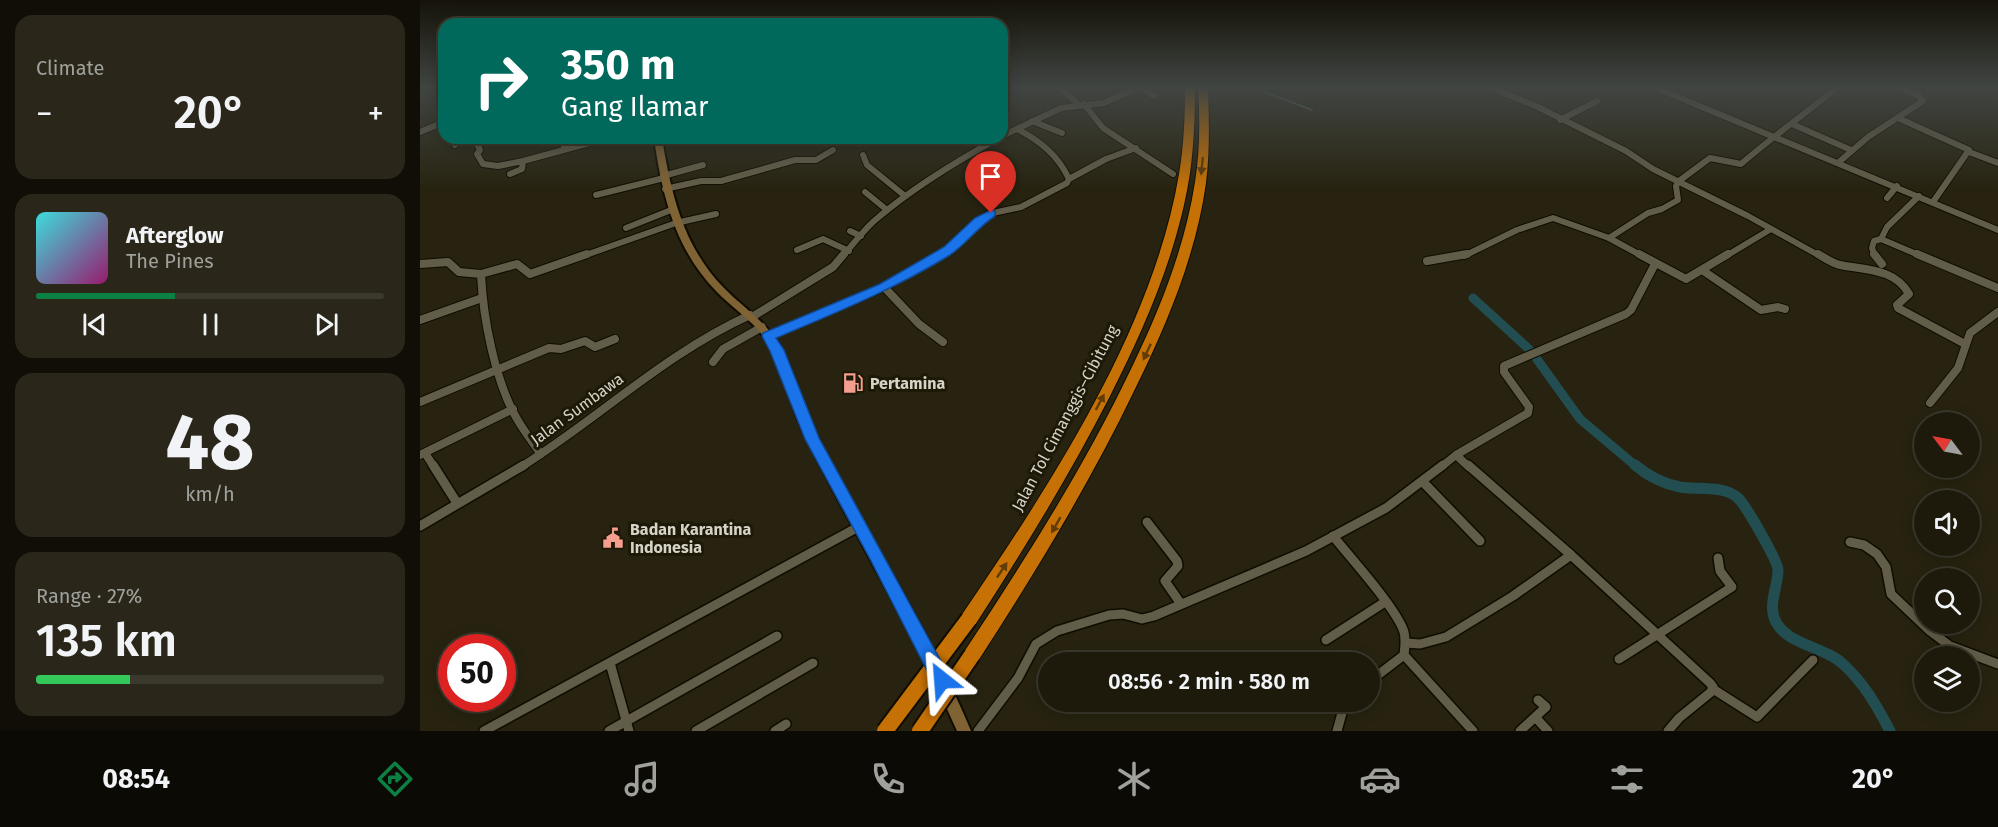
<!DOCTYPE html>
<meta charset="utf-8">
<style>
body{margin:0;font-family:"Fira Sans",sans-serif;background:#2a271a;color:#f1f3f6;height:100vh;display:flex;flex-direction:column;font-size:22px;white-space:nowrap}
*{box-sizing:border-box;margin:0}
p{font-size:20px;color:#a0a19d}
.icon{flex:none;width:33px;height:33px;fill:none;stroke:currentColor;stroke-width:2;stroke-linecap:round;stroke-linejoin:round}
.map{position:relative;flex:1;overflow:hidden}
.details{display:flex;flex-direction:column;gap:15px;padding:15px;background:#100e07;width:420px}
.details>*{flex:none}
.top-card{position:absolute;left:18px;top:18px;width:570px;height:126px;border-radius:18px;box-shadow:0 3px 15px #0003,0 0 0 2px #3b382d;background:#00695c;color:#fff;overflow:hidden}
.needle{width:39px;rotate:302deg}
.buttons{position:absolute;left:1494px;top:412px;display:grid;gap:12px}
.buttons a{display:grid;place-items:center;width:66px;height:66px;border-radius:50%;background:#1d1a0c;box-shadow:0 3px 15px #0003,0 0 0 2px #3b382d;font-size:30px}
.speed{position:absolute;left:18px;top:634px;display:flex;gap:12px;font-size:30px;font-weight:700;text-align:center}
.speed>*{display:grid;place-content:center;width:78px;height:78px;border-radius:50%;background:#1d1a0c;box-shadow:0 3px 15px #0003,0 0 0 2px #3b382d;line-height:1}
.speed .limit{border:9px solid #d22;background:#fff;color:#111}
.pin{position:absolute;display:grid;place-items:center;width:51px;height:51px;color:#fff;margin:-62px -26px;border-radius:50% 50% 50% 0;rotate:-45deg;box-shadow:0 0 6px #0007}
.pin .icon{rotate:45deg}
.me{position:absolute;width:66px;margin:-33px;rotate:332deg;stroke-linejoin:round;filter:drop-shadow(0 0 4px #0008)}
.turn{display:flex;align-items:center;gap:21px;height:126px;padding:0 24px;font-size:27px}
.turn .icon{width:78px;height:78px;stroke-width:2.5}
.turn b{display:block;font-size:42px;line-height:51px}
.big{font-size:45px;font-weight:600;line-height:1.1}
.details .tile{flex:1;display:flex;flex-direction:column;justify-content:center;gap:9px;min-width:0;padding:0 21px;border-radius:18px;background:#2a271a}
.details .dial{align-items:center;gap:0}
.dial b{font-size:78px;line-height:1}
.song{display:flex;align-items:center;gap:18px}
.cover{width:72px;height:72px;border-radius:9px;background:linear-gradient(135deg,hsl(180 70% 55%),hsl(320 70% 35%))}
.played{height:6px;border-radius:3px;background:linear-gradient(90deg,#0b8043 40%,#3b382d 40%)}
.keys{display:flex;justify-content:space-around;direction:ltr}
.heat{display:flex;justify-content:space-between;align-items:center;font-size:33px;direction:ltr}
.charge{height:9px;border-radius:4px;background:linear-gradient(90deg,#34c759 27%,#3b382d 0)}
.trip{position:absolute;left:618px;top:652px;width:342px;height:60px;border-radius:30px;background:#1d1a0c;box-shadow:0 3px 15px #0003,0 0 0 2px #3b382d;font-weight:600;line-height:60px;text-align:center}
.tabs{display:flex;height:96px;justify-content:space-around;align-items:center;background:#0c0a05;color:#a0a19d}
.tabs .icon{width:42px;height:42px}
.tabs .active{color:#0b8043}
.tabs b{font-size:27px;color:#f1f3f6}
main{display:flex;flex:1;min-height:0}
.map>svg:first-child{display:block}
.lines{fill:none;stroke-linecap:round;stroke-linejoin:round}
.stream{stroke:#587674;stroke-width:1.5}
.canal-far1{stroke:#224e51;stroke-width:9}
.canal{stroke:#224e51;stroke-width:11}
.minor-far2-casing{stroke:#100c00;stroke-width:8}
.minor-far1-casing{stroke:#100c00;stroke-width:10}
.minor-casing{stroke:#100c00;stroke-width:12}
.secondary-casing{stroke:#100c00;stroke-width:4}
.motorway-casing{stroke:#100c00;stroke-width:2}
.minor-far2{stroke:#625d48;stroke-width:6}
.minor-far1{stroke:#625d48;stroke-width:8}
.minor{stroke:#625d48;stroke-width:9}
.secondary{fill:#806334;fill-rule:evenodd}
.motorway{fill:#c67105;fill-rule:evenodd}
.motorway-bridge-casing{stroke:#100c00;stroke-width:20;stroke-linecap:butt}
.motorway-bridge{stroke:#c67105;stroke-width:16}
.oneway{fill:#613c06}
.route{fill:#1a73e8;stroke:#114b97;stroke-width:1.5}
.labels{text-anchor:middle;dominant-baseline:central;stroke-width:6;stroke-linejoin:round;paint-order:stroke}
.poi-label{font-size:16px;font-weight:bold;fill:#d5d2c7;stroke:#1e1907;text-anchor:start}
.street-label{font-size:16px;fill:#d5d2c7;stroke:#1e1907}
</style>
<main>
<section class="details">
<div class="tile"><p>Climate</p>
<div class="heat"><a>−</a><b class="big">20°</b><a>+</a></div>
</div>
<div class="tile">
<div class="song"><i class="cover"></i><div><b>Afterglow</b><p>The Pines</p></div></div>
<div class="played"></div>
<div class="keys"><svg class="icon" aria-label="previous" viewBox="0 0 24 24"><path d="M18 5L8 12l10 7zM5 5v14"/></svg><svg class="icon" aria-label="pause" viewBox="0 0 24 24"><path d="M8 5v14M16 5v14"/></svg><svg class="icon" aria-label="next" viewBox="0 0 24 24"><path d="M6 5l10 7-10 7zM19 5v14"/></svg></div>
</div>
<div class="tile dial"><b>48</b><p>km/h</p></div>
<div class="tile"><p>Range · 27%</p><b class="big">135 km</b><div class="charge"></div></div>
</section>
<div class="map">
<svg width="1578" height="731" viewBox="0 0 1578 731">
<rect width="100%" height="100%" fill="#272310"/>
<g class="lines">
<!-- stream -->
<path class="stream" d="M831 87 892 110"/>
<!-- canal-far1 -->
<g class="canal-far1">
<path d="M1053 298 1110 350"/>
<path d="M1114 355 1160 419 1217 467"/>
</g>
<!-- canal -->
<path class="canal" d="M1215 465C1227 475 1244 484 1260 487 1277 490 1304 485 1318 498 1325 504 1358 561 1358 570 1358 586 1348 604 1355 620 1366 645 1404 646 1423 664 1444 683 1457 706 1470 731"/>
<!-- minor-far2 casing -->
<g class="minor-far2-casing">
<g id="minor-far2">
<path d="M639 87 658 104"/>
<path d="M720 87 734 96"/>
<path d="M1069 87 1116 106 1206 151 1233 169 1328 216 1400 256"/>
<path d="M1234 87 1578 230"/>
<path d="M1426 87H1436"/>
<path d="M664 104 683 128 753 174"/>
<path d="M1478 118 1549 150 1513 202"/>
<path d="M1140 120 1177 101"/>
<path d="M612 121 642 133"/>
<path d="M1372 124 1431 150"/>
<path d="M0 132 24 122"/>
<path d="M582 136 641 108 684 103 719 87"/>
<path d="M31 138 35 145"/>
<path d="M65 138 58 146 60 150 57 154 63 164 78 166 103 161 102 169 90 174"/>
<path d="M144 148 145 138"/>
<path d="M1549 152 1578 163"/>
<path d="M443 155 447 165 485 196"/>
<path d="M103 161 173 142 172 138"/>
<path d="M1419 162 1448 137 1503 101 1498 95 1475 87"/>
<path d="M243 176 283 165"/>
<path d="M649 179 686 159 716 148"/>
<path d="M245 189 281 181H301L375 160H396L413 150"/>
<path d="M445 192 467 210"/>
<path d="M176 195 244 178"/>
<path d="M1499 196 1467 227 1461 239 1501 256"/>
<path d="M1467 198 1477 186"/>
<path d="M206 228 251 210"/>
<path d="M430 231 441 236"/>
<path d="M1189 238 1228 213 1242 209 1258 200 1256 186 1259 181 1290 158 1321 164C1352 137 1386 113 1418 87"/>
<path d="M377 250 403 239 429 251"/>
<path d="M163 256 256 223 296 214"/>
<path d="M423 256C433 244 443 231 454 221 492 188 535 162 579 138"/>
<path d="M518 256 528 250 568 214 601 207 647 183 649 179C638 155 620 141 597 129"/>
<path d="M1044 256 1097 230 1133 218 1189 238 1222 256"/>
<path d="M1306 256 1351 229"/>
<path d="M1455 256 1452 248 1454 241 1461 239"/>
</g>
</g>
<!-- minor-far1 casing -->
<g class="minor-far1-casing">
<g id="minor-far1">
<path d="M1219 254 1266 279 1308 254"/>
<path d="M1398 254C1405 258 1412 263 1420 265 1444 270 1475 268 1489 294L1477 305 1478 308 1545 344"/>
<path d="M1454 254 1462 264"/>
<path d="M1497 254 1578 288"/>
<path d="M1007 261 1047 254"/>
<path d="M0 264 28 262 39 272 61 274C63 318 75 381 97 419 104 431 113 443 121 454"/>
<path d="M1282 270 1341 310 1358 307 1365 309"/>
<path d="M61 274 97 264 110 274 167 254"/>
<path d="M464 287 499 324 523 342"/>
<path d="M332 317 413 267 424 254"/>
<path d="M0 320 62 298"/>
<path d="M348 336 464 287 521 254"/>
<path d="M293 362 303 349 342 327"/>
<path d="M0 402 129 348 141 349 165 341 175 347 195 339"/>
<path d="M1510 403 1538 368 1550 333 1578 312"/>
<path d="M5 453 14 467"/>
<path d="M0 455 93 409"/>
<path d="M1036 455 1049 467"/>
<path d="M101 467C179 418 246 353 330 315"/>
<path d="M1021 467 1036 455 1108 413 1109 407 1084 372V366L1206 314 1211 310 1235 264"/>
</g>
</g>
<!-- minor casing -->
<g class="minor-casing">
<g id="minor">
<path d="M13 465 37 503"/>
<path d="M1048 465 1151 555 1290 683 1293 687 1291 692 1259 718 1248 731"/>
<path d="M1003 482 1060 541"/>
<path d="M727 522 757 561 758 566 745 581 761 604"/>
<path d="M0 526 104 465"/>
<path d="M913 536C930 557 977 609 984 632 986 640 985 647 984 655L950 681"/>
<path d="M1430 542 1444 545 1457 554 1466 567 1471 594 1510 631 1530 646 1578 664"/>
<path d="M906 640 965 602"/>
<path d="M986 643 1000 644 1026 637 1093 596 1151 555"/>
<path d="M984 655 1053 731"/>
<path d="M1199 659 1312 587 1300 571 1298 558"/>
<path d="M190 663 209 731"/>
<path d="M1293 689 1337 717 1393 660"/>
<path d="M1116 718 1128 731"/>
<path d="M64 731 440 526"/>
<path d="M189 731 357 636"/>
<path d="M276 731 393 663"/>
<path d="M355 731 366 724"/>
<path d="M558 731 598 678 616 644 637 631 689 615 703 614 722 619 734 616 886 551 966 508 1023 465"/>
<path d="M917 731 925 702"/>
<path d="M1100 731 1126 707 1118 700"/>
</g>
</g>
<!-- secondary casing -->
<g class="secondary-casing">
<path id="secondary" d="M234 138H242C251 193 263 246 303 287 322 307 345 320 359 345 375 374 382 408 397 437 447 536 509 629 551 731H537C493 631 436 537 387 439 371 410 366 376 350 346 337 323 314 310 296 291 255 249 242 195 234 138Z"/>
</g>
<!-- motorway casing -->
<g class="motorway-casing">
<g id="motorway">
<path d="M765 87H775C775 116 774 144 770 173 758 252 725 327 689 398 649 476 603 551 555 625L549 627 543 625 540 619 543 613C630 485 733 329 759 174 764 145 765 116 765 87Z"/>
<path d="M778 87H788C789 119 790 151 786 183 776 255 747 324 715 389 670 483 615 573 558 661L552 663 546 661 543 655 546 649C606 558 665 466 712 367 740 309 765 247 775 182 780 151 780 119 778 87Z"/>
</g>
</g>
<!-- minor-far2 -->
<use href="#minor-far2" class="minor-far2"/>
<!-- minor-far1 -->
<use href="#minor-far1" class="minor-far1"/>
<!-- minor -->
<use href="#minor" class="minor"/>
<!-- secondary -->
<use href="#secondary" class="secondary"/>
<!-- motorway -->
<use href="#motorway" class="motorway"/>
<!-- motorway-bridge casing -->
<g class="motorway-bridge-casing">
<g id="motorway-bridge">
<path d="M465 731 549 619"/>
<path d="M500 731 552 655"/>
</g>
</g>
<!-- motorway-bridge -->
<use href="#motorway-bridge" class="motorway-bridge"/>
</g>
<!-- one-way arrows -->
<defs><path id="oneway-solid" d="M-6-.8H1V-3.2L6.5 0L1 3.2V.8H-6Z" transform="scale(1.5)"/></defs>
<g class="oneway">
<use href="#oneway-solid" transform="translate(782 166) rotate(96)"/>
<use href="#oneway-solid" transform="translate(727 352) rotate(115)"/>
<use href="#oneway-solid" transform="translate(680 402) rotate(-62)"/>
<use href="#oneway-solid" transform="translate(636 525) rotate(120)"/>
<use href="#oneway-solid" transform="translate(582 570) rotate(-56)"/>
</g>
<!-- sky -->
<linearGradient id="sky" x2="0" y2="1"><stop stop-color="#151309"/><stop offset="0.46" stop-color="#414542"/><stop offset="1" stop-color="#414542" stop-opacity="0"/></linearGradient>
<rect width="1578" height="189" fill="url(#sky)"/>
<!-- route -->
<path class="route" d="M571 210 575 211V216C558 227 546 244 530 255 475 289 415 313 356 338L364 350 399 438 528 674 531 680 528 686 522 689 515 686 450 559 385 439 350 351 342 336 343 333 460 284 524 247 555 218Z"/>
<!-- icons -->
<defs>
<g id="fuel-bare" transform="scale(1.62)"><path d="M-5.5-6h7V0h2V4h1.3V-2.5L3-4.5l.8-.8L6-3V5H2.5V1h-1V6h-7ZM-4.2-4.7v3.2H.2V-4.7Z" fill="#f59d8f" stroke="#1e1907" stroke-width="2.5" paint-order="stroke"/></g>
<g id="civic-bare" transform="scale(1.62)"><path d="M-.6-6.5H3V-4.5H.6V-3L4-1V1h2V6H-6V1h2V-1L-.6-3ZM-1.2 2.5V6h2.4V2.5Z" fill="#f59d8f" stroke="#1e1907" stroke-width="2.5" paint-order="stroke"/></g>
</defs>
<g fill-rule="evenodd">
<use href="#fuel-bare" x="433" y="383"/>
<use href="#civic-bare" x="193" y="538"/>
</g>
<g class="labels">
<!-- poi labels -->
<g class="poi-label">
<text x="450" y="383">Pertamina</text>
<text x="210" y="529">Badan Karantina<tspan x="210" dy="18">Indonesia</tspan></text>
</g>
<!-- street labels -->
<g class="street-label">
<text transform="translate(157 409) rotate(-36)">Jalan Sumbawa</text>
<text transform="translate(645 418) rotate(-62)">Jalan Tol Cimanggis–Cibitung</text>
</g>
</g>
</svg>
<div class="buttons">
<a><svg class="needle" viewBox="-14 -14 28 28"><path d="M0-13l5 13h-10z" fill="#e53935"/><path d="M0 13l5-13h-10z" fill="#a0a19d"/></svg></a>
<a><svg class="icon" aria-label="sound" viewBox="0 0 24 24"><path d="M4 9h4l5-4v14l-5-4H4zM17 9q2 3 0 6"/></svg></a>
<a><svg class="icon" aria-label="search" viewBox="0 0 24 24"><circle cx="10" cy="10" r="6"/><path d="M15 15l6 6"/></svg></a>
<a><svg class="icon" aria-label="layers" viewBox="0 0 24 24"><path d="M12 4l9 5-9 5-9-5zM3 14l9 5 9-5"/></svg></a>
</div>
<div class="speed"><div class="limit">50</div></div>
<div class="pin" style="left:571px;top:213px;background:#d93025"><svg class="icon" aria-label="arrive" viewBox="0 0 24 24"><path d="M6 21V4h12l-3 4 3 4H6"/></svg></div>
<svg class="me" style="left:522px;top:680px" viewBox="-20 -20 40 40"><path d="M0-17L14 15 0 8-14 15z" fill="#1a73e8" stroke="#fff" stroke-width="4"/></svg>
<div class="trip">08:56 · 2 min · 580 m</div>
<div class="top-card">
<div class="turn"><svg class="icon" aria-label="right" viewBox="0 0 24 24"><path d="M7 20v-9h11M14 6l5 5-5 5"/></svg><div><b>350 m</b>Gang Ilamar</div></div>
</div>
</div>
</main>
<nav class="tabs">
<b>08:54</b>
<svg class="icon active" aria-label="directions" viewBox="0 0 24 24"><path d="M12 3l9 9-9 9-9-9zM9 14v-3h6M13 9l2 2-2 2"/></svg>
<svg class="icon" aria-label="music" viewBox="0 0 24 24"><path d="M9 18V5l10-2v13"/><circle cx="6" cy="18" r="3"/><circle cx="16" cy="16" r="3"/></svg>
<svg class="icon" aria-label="phone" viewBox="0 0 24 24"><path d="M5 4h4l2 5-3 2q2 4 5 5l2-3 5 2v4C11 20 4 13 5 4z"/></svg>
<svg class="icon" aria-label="climate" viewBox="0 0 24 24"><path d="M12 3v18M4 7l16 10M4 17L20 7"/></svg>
<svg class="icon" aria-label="car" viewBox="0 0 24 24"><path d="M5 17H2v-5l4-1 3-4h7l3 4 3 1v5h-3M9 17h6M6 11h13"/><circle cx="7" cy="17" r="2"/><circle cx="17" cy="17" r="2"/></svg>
<svg class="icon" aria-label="filters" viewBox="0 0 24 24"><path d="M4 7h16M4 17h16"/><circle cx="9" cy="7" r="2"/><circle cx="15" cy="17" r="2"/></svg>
<b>20°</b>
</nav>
